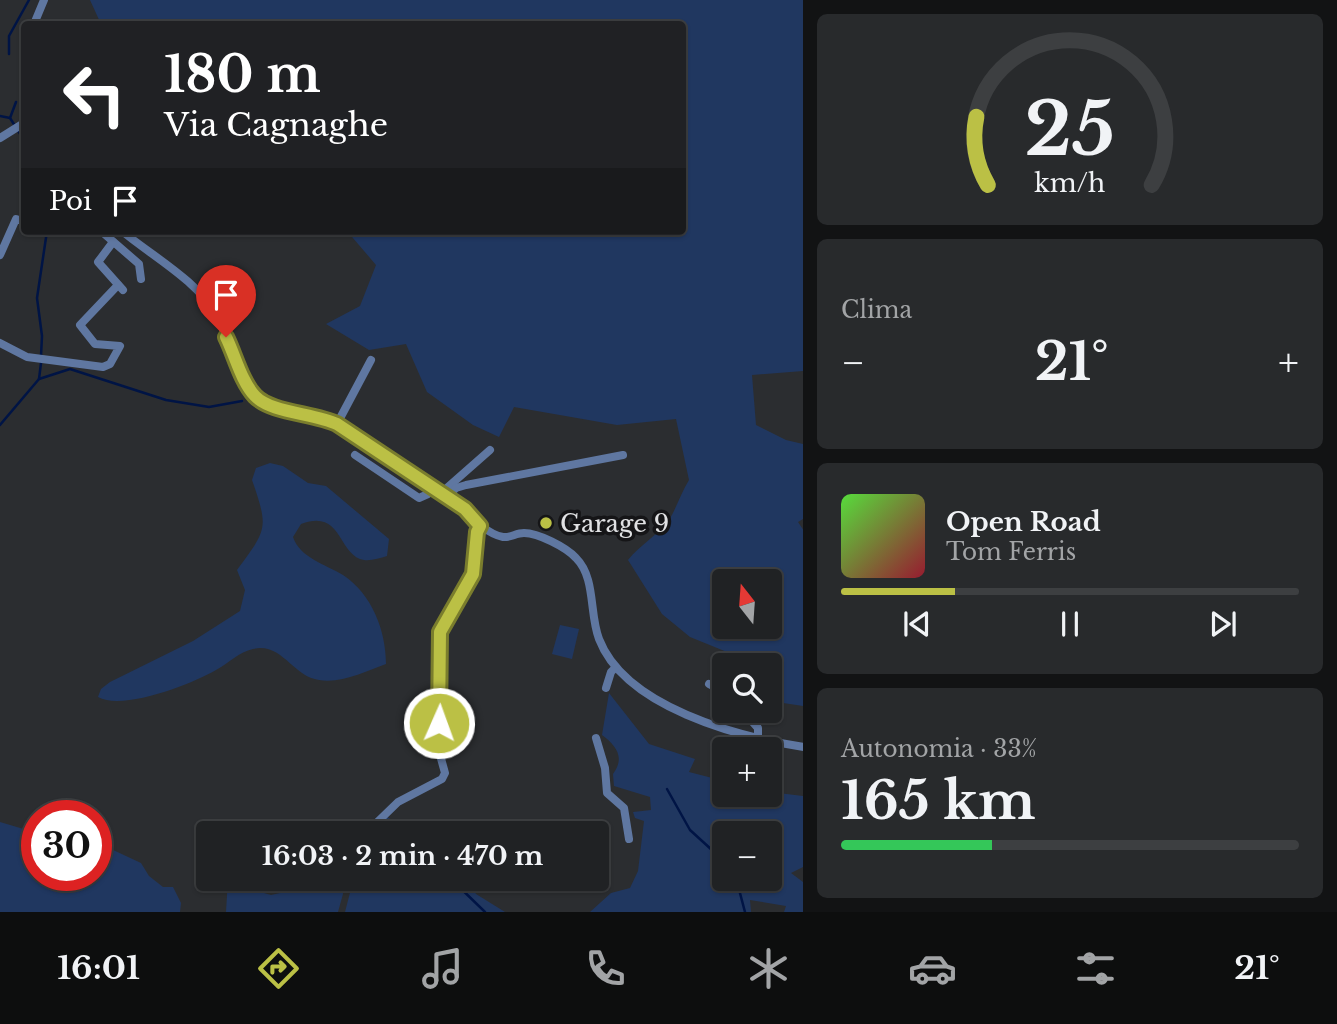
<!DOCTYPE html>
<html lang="it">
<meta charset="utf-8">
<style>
body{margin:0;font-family:"Libre Baskerville",serif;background:#282a2c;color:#f1f3f6;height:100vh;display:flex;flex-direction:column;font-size:26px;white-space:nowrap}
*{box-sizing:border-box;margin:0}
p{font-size:23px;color:#a2a4a6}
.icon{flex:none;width:38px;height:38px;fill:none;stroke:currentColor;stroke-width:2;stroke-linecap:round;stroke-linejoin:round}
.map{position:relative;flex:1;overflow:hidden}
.details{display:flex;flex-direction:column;gap:14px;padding:14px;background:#121314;width:534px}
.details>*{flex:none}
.top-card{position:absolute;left:21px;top:21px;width:665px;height:214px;border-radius:7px;box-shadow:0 2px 5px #0004,0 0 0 2px #3d3f41;background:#202124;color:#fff;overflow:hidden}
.needle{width:46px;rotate:343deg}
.controls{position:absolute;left:712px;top:569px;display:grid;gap:14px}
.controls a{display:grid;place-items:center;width:70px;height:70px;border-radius:7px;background:#202224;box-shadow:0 2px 5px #0004,0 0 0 2px #3d3f41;font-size:35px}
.speed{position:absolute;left:21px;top:800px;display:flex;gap:14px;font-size:35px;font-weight:700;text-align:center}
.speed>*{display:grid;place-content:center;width:91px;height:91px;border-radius:50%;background:#202224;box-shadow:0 2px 5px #0004,0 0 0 2px #3d3f41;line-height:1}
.speed .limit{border:10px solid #d22;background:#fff;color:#111}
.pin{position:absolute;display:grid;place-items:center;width:60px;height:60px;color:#fff;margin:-72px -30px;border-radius:50% 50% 50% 0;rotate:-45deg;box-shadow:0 0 7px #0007}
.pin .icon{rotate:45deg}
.me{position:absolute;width:77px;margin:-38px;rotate:2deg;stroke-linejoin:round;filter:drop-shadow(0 0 5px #0008)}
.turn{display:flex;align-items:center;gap:24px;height:147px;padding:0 28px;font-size:32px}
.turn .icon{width:91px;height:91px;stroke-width:2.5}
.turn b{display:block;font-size:49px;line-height:60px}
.then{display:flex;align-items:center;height:66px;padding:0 28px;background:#0003;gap:14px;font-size:26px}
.big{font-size:52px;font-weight:800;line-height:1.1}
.details .card{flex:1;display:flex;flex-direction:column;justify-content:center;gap:10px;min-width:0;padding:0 24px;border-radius:10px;background:#282a2c}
.details .dial{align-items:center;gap:0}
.dial svg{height:182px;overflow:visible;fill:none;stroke:#3d3f41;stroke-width:7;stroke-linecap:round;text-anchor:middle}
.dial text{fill:#f1f3f6;stroke:none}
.song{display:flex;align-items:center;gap:21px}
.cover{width:84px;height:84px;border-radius:10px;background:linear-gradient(135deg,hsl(110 70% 55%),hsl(350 70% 35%))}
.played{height:7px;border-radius:4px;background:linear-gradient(90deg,#bbc045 25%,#3d3f41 25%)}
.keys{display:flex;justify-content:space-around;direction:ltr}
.heat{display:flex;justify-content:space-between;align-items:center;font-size:38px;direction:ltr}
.charge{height:10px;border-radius:5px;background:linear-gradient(90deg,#34c759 33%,#3d3f41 0)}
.trip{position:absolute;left:196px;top:821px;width:413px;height:70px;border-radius:7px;background:#202224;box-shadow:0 2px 5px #0004,0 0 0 2px #3d3f41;font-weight:800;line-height:70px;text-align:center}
.tab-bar{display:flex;height:112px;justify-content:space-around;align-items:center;background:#0d0e0e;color:#a2a4a6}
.tab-bar .icon{width:49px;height:49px}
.tab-bar .active{color:#bbc045}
.tab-bar b{font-size:32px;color:#f1f3f6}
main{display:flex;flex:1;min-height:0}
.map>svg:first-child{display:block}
.green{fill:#203760;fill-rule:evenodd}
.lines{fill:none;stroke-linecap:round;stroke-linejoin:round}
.stream{stroke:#001445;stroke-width:2.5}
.minor{stroke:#5f77a1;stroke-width:8}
.route-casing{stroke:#7a7d2d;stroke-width:18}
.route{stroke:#bbc045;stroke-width:12}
.poi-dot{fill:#bbc045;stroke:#151517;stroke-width:2.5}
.labels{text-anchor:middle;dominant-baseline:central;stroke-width:7;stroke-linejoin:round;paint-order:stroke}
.poi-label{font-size:24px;fill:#e0e1e3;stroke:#151517;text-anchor:start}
</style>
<main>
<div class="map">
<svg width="804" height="912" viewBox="0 0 804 912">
<rect width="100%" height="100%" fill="#2b2d30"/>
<!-- green -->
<g class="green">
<path d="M90 0H803V371L752 375 756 425 786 440 803 444V519L798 522 804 531 803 706 770 701V665H759L690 637 662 614 628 560C640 545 658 535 669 520 675 511 681 493 689 480L676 419 617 425 514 407 499 437 473 425 427 392 406 344 369 350 326 324 360 306 376 265 347 231H682V24H101ZM724 581H770V626H724Z"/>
<path d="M270 463 283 466 308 483 326 486 389 539 387 556C380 558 371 561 364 560 337 555 343 508 301 524L293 537C300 558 325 564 343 575 372 594 386 631 386 664 366 671 341 684 319 680 293 677 282 642 253 649 239 652 229 663 216 670 192 684 123 711 98 697L101 689 110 682 193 641 240 611 245 590 237 570C267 529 269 529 252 480L256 468Z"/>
<path d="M560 625 579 629 572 659 552 654Z"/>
<path d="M609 693 649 744 695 759 689 772 724 781V794L770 792 803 796V867L791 873 803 882V912H784L786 906 750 900 751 912H590L611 893 630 888 638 871 644 821 635 818 633 812 651 810 650 797 614 786 613 774C625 758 617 746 602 735ZM724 833H770V878H724Z"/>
<path d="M387 817 414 833H374Z"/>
<path d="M0 822 37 833V875H96V842L141 863 149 876 163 887H173L181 903 180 912H0Z"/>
<path d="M228 879H238L250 889 271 895 285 892 306 879H342L343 894 338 912H226Z"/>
<path d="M359 879H465L476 894 505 912H345L353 881Z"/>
</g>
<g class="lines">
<!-- stream -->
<g class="stream">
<path d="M9 54V36L29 0"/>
<path d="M16 102 10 118 24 140"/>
<path d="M0 116 10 118"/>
<path d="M41 356 42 336 37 298 47 231"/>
<path d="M39 379 70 369 166 400 209 407 242 401"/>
<path d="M0 425 39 379 41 363"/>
<path d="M667 789 690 830 724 861"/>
<path d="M450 878 485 912"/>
<path d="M736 878 745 912"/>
</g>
<!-- minor -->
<g class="minor">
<path d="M34 24 44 0"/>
<path d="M0 138 24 123"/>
<path d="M101 231 139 264 141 279"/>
<path d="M122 231C153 257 197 280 217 316 229 339 242 392 265 404 287 415 314 413 337 424L465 509C475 520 487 534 503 537 510 538 516 533 524 533 538 533 566 547 576 558 596 578 589 613 599 639 625 707 738 737 804 747"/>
<path d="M113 242 98 262 123 290"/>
<path d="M0 255 16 219 22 221 24 215"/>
<path d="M0 343 27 357 103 367 110 364 120 346 95 344 80 325 118 285"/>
<path d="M337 424 371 360"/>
<path d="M355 455 419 498 428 494 431 487"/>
<path d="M440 494 490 450"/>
<path d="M446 498 456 488 466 485 623 455"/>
<path d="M709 684 724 692"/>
<path d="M606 688 611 672 616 667"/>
<path d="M742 710 758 728V739"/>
<path d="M596 738 605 768 607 793 624 808 629 839"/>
<path d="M366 833 398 802 442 779 445 773 437 744 440 632 473 574 477 532 480 526"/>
</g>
</g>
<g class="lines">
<!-- route casing -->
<g class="route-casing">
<path id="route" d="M226 337C235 355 241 381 255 396 271 413 314 413 337 424L465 509 480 526 477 532 473 574 440 632 439 723"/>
</g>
<!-- route -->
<use href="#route" class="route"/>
</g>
<!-- markers -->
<circle class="poi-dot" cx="546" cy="523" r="7"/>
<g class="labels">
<!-- poi labels -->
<g class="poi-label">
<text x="560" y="523">Garage 9</text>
</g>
</g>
</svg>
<div class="controls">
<a><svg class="needle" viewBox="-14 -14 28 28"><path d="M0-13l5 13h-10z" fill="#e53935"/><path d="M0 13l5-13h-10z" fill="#a2a4a6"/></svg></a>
<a><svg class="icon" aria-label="search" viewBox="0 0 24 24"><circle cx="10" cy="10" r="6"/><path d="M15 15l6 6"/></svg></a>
<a>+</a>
<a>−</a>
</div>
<div class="speed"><div class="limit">30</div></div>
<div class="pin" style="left:226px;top:337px;background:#d93025"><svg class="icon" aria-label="arrive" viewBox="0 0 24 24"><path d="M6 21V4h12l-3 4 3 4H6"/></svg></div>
<svg class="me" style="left:439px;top:723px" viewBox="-20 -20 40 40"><circle r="17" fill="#bbc045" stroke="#fff" stroke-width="3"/><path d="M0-11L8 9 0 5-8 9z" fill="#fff"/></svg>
<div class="trip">16:03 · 2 min · 470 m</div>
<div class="top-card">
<div class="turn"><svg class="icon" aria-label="left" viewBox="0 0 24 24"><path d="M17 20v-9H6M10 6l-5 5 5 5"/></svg><div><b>180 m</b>Via Cagnaghe</div></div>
<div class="then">Poi<svg class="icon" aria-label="arrive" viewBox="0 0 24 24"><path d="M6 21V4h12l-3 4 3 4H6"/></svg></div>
</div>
</div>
<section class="details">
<div class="card dial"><svg viewBox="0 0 100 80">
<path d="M14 69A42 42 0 1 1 86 69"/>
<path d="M14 69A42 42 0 0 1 9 39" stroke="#bbc045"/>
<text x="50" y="56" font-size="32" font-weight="700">25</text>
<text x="50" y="72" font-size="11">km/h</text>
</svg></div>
<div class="card"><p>Clima</p>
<div class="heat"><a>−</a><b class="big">21°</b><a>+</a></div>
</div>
<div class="card">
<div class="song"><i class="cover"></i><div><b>Open Road</b><p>Tom Ferris</p></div></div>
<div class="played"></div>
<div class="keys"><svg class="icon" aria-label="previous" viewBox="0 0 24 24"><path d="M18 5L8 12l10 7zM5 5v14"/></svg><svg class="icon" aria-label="pause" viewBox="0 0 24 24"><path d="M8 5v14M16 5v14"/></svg><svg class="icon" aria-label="next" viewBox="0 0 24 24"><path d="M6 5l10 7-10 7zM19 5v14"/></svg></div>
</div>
<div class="card"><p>Autonomia · 33%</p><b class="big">165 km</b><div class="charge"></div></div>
</section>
</main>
<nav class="tab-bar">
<b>16:01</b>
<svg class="icon active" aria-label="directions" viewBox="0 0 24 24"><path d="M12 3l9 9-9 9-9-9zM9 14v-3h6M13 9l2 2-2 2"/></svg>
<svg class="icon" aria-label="music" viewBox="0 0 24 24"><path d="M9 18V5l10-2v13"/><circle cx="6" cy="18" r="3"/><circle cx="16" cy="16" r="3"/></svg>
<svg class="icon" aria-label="phone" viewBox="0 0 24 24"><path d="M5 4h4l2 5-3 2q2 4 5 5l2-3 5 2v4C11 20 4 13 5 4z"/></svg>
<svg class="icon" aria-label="climate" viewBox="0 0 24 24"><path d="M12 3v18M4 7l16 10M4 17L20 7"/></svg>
<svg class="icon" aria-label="car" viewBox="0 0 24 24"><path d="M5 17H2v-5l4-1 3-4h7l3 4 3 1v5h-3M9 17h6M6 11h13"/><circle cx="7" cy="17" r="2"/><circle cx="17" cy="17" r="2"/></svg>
<svg class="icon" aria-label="filters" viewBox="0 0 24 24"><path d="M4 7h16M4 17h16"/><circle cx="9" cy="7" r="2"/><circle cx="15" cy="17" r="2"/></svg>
<b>21°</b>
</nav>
